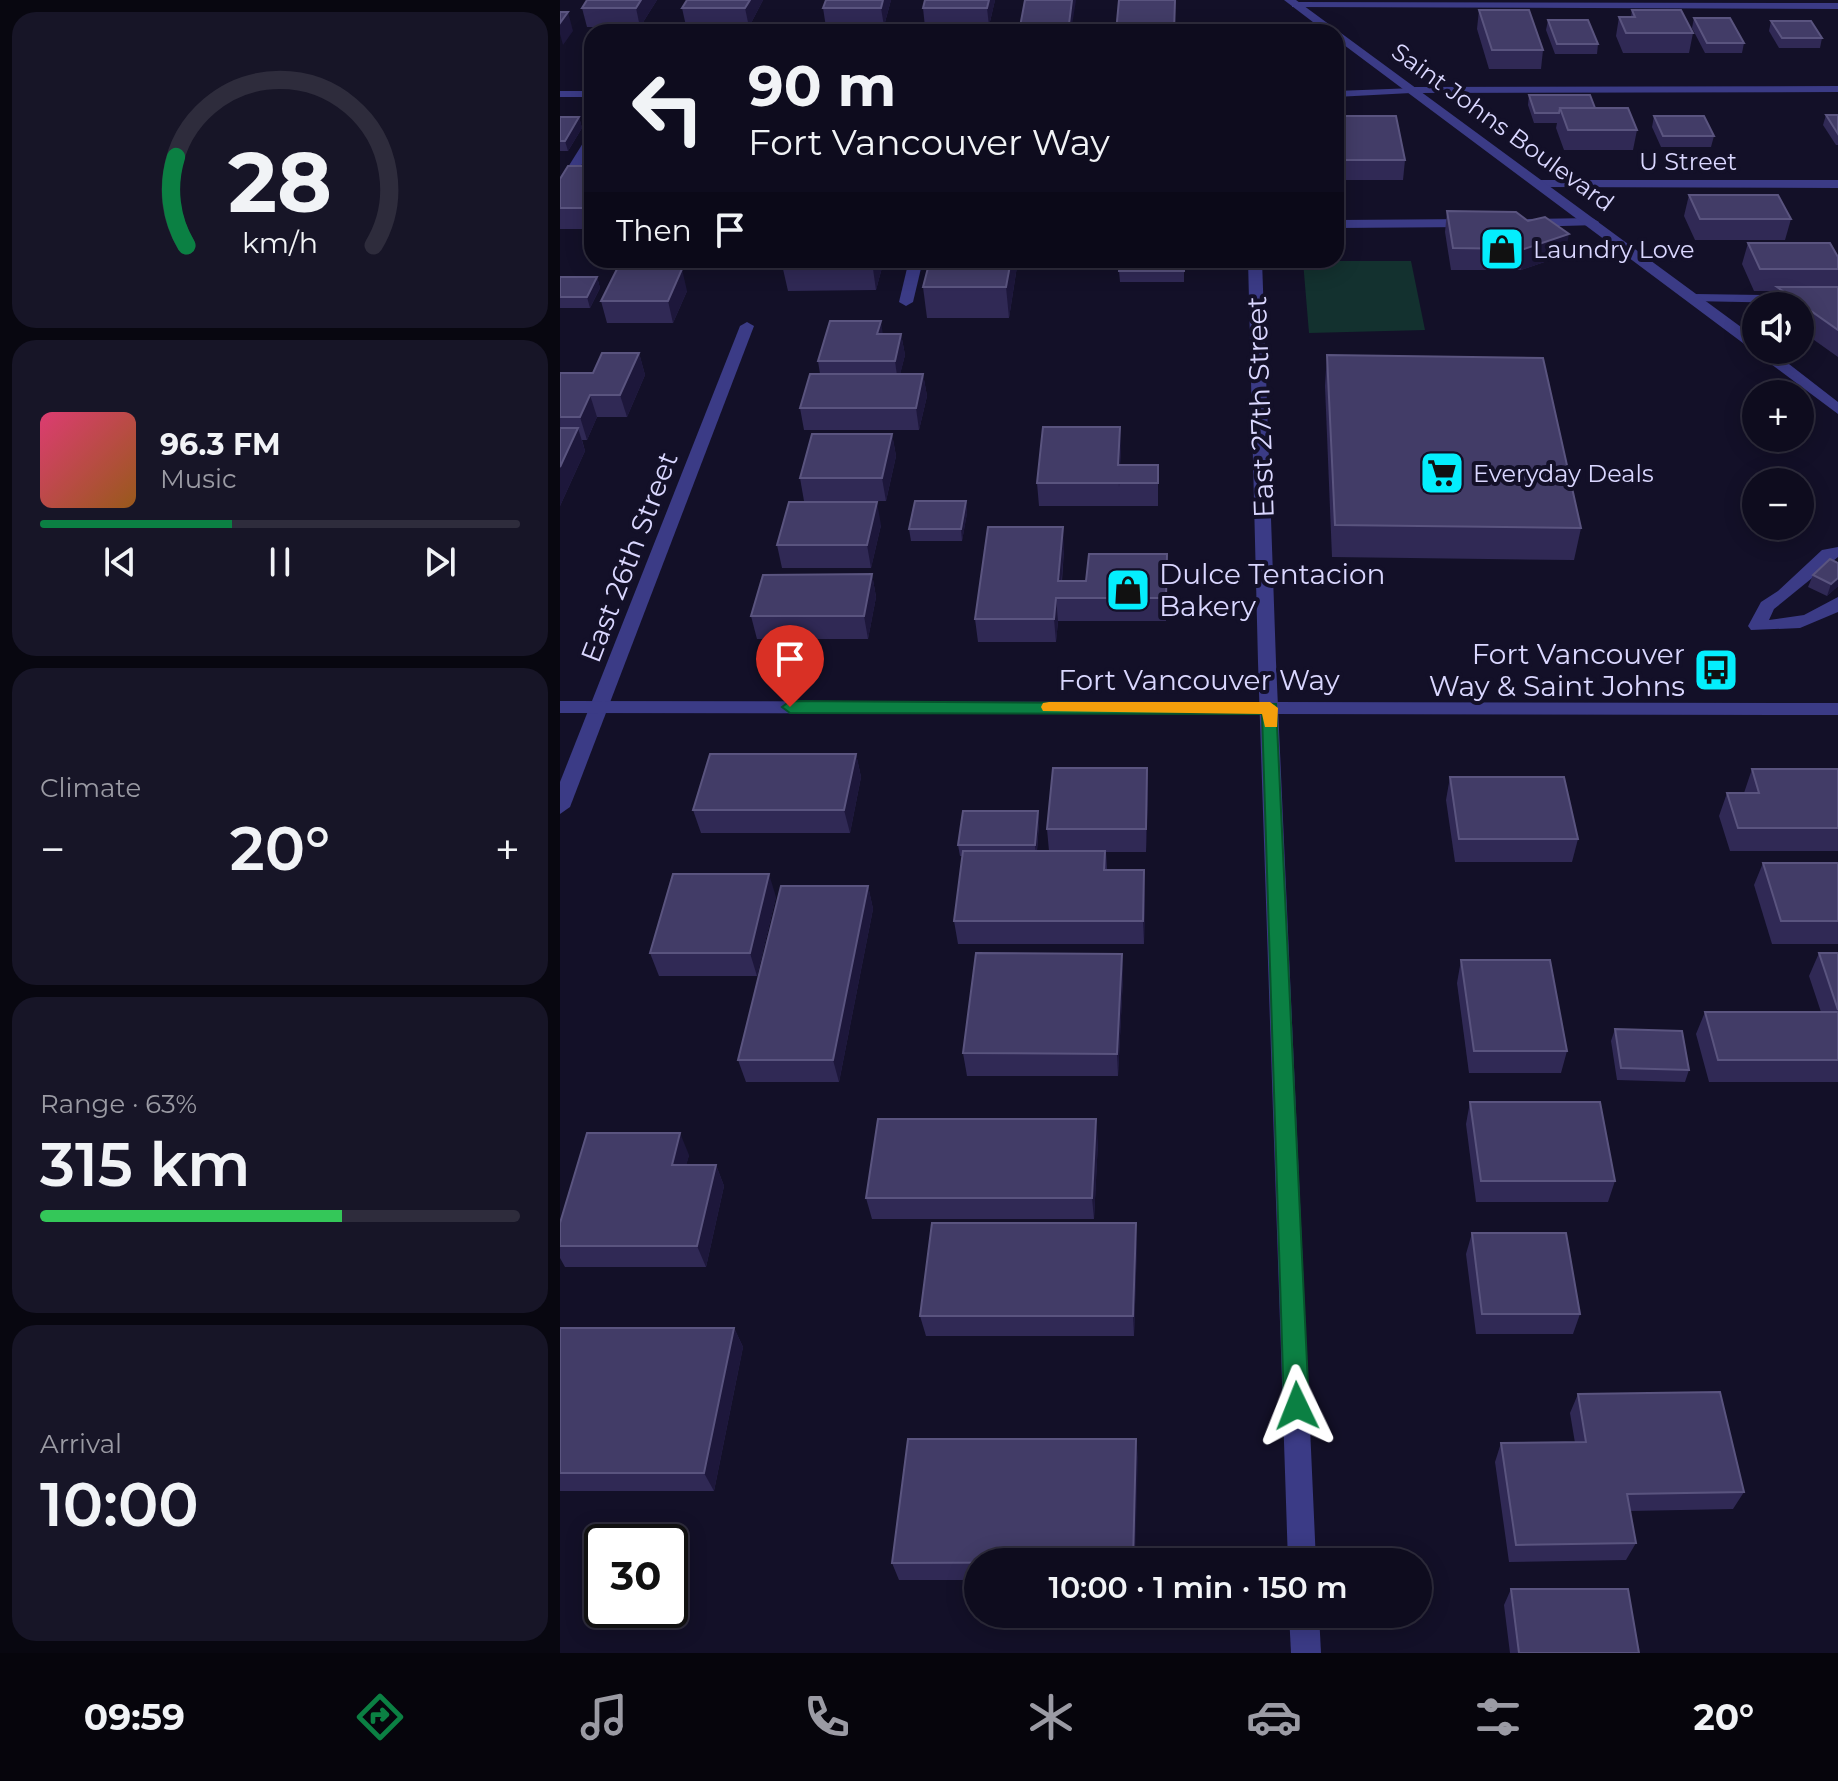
<!DOCTYPE html>
<meta charset="utf-8">
<style>
body{margin:0;font-family:Montserrat,sans-serif;background:#171527;color:#f1f3f6;height:100vh;display:flex;flex-direction:column;font-size:30px;white-space:nowrap}
*{box-sizing:border-box;margin:0}
p{font-size:26px;color:#9b9ba4}
.icon{flex:none;width:44px;height:44px;fill:none;stroke:currentColor;stroke-width:2;stroke-linecap:round;stroke-linejoin:round}
.map{position:relative;flex:1;overflow:hidden}
.side{display:flex;flex-direction:column;gap:12px;padding:12px;background:#080710;width:560px}
.side>*{flex:none}
.banner{position:absolute;left:24px;top:24px;width:760px;height:244px;border-radius:24px;box-shadow:0 4px 20px #0003,0 0 0 2px #2e2c3c;background:#0e0c1e;color:#f1f3f6;overflow:hidden}
.fabs{position:absolute;left:1182px;top:292px;display:grid;gap:16px}
.fabs a{display:grid;place-items:center;width:72px;height:72px;border-radius:50%;background:#0e0c1e;box-shadow:0 4px 20px #0003,0 0 0 2px #2e2c3c;font-size:40px}
.speed{position:absolute;left:24px;top:1524px;display:flex;gap:16px;font-size:40px;font-weight:700;text-align:center}
.speed>*{display:grid;place-content:center;width:104px;height:104px;border-radius:50%;background:#0e0c1e;box-shadow:0 4px 20px #0003,0 0 0 2px #2e2c3c;line-height:1}
.speed .limit{border:4px solid #111;border-radius:12px;background:#fff;color:#111}
.pin{position:absolute;display:grid;place-items:center;width:68px;height:68px;color:#fff;margin:-82px -34px;border-radius:50% 50% 50% 0;rotate:-45deg;box-shadow:0 0 8px #0007}
.pin .icon{rotate:45deg}
.me{position:absolute;width:88px;margin:-44px;rotate:358deg;stroke-linejoin:round;filter:drop-shadow(0 0 6px #0008)}
.turn{display:flex;align-items:center;gap:28px;height:168px;padding:0 32px;font-size:36px}
.turn .icon{width:104px;height:104px;stroke-width:2.5}
.turn b{display:block;font-size:56px;line-height:68px}
.then{display:flex;align-items:center;height:76px;padding:0 32px;background:#0003;gap:16px;font-size:30px}
.big{font-size:60px;font-weight:600;line-height:1.1}
.side .card{flex:1;display:flex;flex-direction:column;justify-content:center;gap:12px;min-width:0;padding:0 28px;border-radius:24px;background:#171527}
.side .dial{align-items:center;gap:0}
.dial svg{height:208px;overflow:visible;fill:none;stroke:#2e2c3c;stroke-width:7;stroke-linecap:round;text-anchor:middle}
.dial text{fill:#f1f3f6;stroke:none}
.song{display:flex;align-items:center;gap:24px}
.cover{width:96px;height:96px;border-radius:12px;background:linear-gradient(135deg,hsl(340 70% 55%),hsl(30 70% 35%))}
.played{height:8px;border-radius:4px;background:linear-gradient(90deg,#0b8043 40%,#2e2c3c 40%)}
.keys{display:flex;justify-content:space-around;direction:ltr}
.heat{display:flex;justify-content:space-between;align-items:center;font-size:44px;direction:ltr}
.charge{height:12px;border-radius:6px;background:linear-gradient(90deg,#34c759 63%,#2e2c3c 0)}
.trip{position:absolute;left:404px;top:1548px;width:468px;height:80px;border-radius:40px;background:#0e0c1e;box-shadow:0 4px 20px #0003,0 0 0 2px #2e2c3c;font-weight:600;line-height:80px;text-align:center}
.dock{display:flex;height:128px;justify-content:space-around;align-items:center;background:#06050c;color:#9b9ba4}
.dock .icon{width:56px;height:56px}
.dock .on{color:#0b8043}
.dock b{font-size:36px;color:#f1f3f6}
main{display:flex;flex:1;min-height:0}
.map>svg:first-child{display:block}
.green{fill:#13312f}
.lines{fill:none;stroke-linecap:round;stroke-linejoin:round}
.service{fill:#3b3b86;fill-rule:evenodd}
.minor{fill:#3b3b86;fill-rule:evenodd}
.tertiary{fill:#3b3b86;fill-rule:evenodd}
.wall{fill:#302955}
.shaded-wall{fill:#1d173b}
.building{fill:#423c67;stroke:#5a547f;stroke-width:2}
.route{fill:#0b8043;stroke:#07532c;stroke-width:2}
.slow{fill:#f59e0b}
.labels{text-anchor:middle;dominant-baseline:central;stroke-width:8;stroke-linejoin:round;paint-order:stroke}
.far-street-label{font-size:24px;fill:#dad7ff;stroke:#131028}
.far-poi-label{font-size:24px;fill:#dad7ff;stroke:#131028;text-anchor:start}
.street-label{font-size:28px;fill:#dad7ff;stroke:#131028}
.poi-label{font-size:28px;fill:#dad7ff;stroke:#131028;text-anchor:start}
</style>
<main>
<section class="side">
<div class="card dial"><svg viewBox="0 0 100 80">
<path d="M14 69A42 42 0 1 1 86 69"/>
<path d="M14 69A42 42 0 0 1 10 35" stroke="#0b8043"/>
<text x="50" y="56" font-size="32" font-weight="700">28</text>
<text x="50" y="72" font-size="11">km/h</text>
</svg></div>
<div class="card">
<div class="song"><i class="cover"></i><div><b>96.3 FM</b><p>Music</p></div></div>
<div class="played"></div>
<div class="keys"><svg class="icon" aria-label="previous" viewBox="0 0 24 24"><path d="M18 5L8 12l10 7zM5 5v14"/></svg><svg class="icon" aria-label="pause" viewBox="0 0 24 24"><path d="M8 5v14M16 5v14"/></svg><svg class="icon" aria-label="next" viewBox="0 0 24 24"><path d="M6 5l10 7-10 7zM19 5v14"/></svg></div>
</div>
<div class="card"><p>Climate</p>
<div class="heat"><a>−</a><b class="big">20°</b><a>+</a></div>
</div>
<div class="card"><p>Range · 63%</p><b class="big">315 km</b><div class="charge"></div></div>
<div class="card"><p>Arrival</p><b class="big">10:00</b></div>
</section>
<div class="map">
<svg width="1278" height="1653" viewBox="0 0 1278 1653">
<rect width="100%" height="100%" fill="#131028"/>
<!-- green -->
<path class="green" d="M743 261H851L865 330 749 333Z"/>
<g class="lines">
<!-- service -->
<g class="service">
<path d="M1278 86V92L851 93 845 90 851 87Z"/>
<path d="M32 134V148L4 193 0 194V180L28 135Z"/>
<path d="M1032 218 1039 222 1037 225 968 227 961 223 968 219Z"/>
<path d="M776 220 912 219 919 223 912 227 776 228Z"/>
<path d="M349 260H363L353 302 346 306 339 302Z"/>
<path d="M1135 294 1278 296V304L1130 301V295Z"/>
<path d="M1278 547V557L1214 609 1209 620 1244 615 1278 597V612L1240 628 1191 630 1188 626 1201 602 1218 591 1262 550Z"/>
</g>
<!-- minor -->
<g class="minor">
<path d="M736 2 1278 3V9L732 7V3Z"/>
<path d="M855 88 857 90 851 93 776 97V91Z"/>
<rect x="0" y="91" width="32" height="6"/>
<path d="M974 180H1278V188L978 187 974 186Z"/>
<path d="M688 260H702L716 662 756 1562H728L698 662Z"/>
<path d="M187 322 194 326 10 807 0 814V782L180 326Z"/>
<path d="M729 1614H759L761 1653H731Z"/>
</g>
<!-- tertiary -->
<g class="tertiary">
<path d="M724 0H736L1196 338V350H1211L1278 402V414L776 39V32H766Z"/>
<path d="M0 701 1278 703V715L0 713Z"/>
</g>
</g>
<!-- wall -->
<g class="wall">
<path d="M27 0H97L80 27H27L22 8Z"/>
<path d="M127 0H203L189 27 126 26 122 8Z"/>
<path d="M331 0 324 26 266 27 263 8Z"/>
<path d="M435 0 429 26 365 27 363 8Z"/>
<path d="M919 10 983 50 981 69H929L917 29Z"/>
<path d="M1072 10 1133 33 1129 53H1063L1056 36 1059 17H1071Z"/>
<path d="M1134 18 1184 43 1182 53H1145L1132 28Z"/>
<path d="M988 20 1038 44 1037 54H995L986 30Z"/>
<path d="M1211 21 1262 38 1260 48H1219L1209 31Z"/>
<path d="M969 95 1035 108 1077 130 1073 150H1004L996 128 997 123H974L968 105Z"/>
<path d="M1266 115H1278V145H1276L1263 125Z"/>
<path d="M777 116 845 160 843 180H781L776 140Z"/>
<path d="M1094 116 1154 136 1151 147H1101L1092 127Z"/>
<path d="M0 117H19L22 128 8 151H0Z"/>
<path d="M32 130V160L26 140Z"/>
<path d="M32 166V229H0V179Z"/>
<path d="M1129 195 1231 219 1225 240H1135L1124 216Z"/>
<path d="M887 211 1005 255 961 270H891L885 232Z"/>
<path d="M1188 243 1278 257V357L1240 330V306H1212L1216 291H1194L1182 264Z"/>
<path d="M324 260 316 290 228 291 223 269Z"/>
<path d="M458 260 449 318H367L363 287Z"/>
<path d="M624 260V282H560L559 271Z"/>
<path d="M0 277H37L40 288 30 308H0Z"/>
<path d="M127 291 113 323H47L41 301Z"/>
<path d="M323 334H341L345 355 340 374H363L367 396 359 430H244L240 408 260 374 258 361Z"/>
<path d="M79 353 85 375 67 417H37L27 440H22L25 451 0 506V373H33Z"/>
<path d="M767 355 1021 528 1014 560 772 557 765 386Z"/>
<path d="M332 434 336 456 326 501H244L240 478Z"/>
<path d="M561 449 560 465H598V506H479L477 483Z"/>
<path d="M406 501 407 513 402 541H351L349 529Z"/>
<path d="M321 525 311 568H222L217 545Z"/>
<path d="M504 549 502 581H526L607 577 606 621H498L496 642H418L415 619Z"/>
<path d="M312 574 316 597 308 639H197L191 616Z"/>
<path d="M1253 575 1278 586 1267 596 1248 587Z"/>
<path d="M296 754 301 777 290 833H141L133 810Z"/>
<path d="M587 768 588 791 586 852H546L547 870 585 893 584 944H398L394 921 403 856H400L398 845 478 811 479 823 477 851H489L487 829Z"/>
<path d="M1192 769H1278V851H1170L1159 816 1167 793H1184Z"/>
<path d="M890 777 1018 839 1012 862H895L886 800Z"/>
<path d="M1203 863H1278V944H1212L1194 885Z"/>
<path d="M308 886 313 909 279 1082H186L178 1060Z"/>
<path d="M216 897 197 976H99L90 953Z"/>
<path d="M1259 953H1278V1082H1149L1136 1034 1145 1012H1261L1249 976Z"/>
<path d="M562 954 563 977 558 1076H407L403 1053Z"/>
<path d="M901 960 1007 1051 1001 1073H909L897 983Z"/>
<path d="M1055 1029 1129 1070 1125 1082 1057 1080 1051 1041Z"/>
<path d="M910 1102 1055 1181 1048 1202H916L906 1124Z"/>
<path d="M538 1141 534 1219H312L306 1198Z"/>
<path d="M129 1155 126 1165H156L164 1186 146 1267H5L0 1258V1223Z"/>
<path d="M912 1233 1020 1314 1013 1334H916L906 1254Z"/>
<path d="M577 1244 574 1336H366L360 1316Z"/>
<path d="M0 1328H174L183 1347 154 1491H0Z"/>
<path d="M1018 1394 1184 1492 1173 1509 1070 1511 1076 1543 1066 1560 949 1562 935 1462 941 1443H1015L1010 1413Z"/>
<path d="M578 1457 418 1562V1580H339L332 1563Z"/>
<path d="M951 1589 1079 1653H950L944 1605Z"/>
</g>
<!-- shaded-wall -->
<g class="shaded-wall">
<path d="M81 0H97L80 27 76 8Z"/>
<path d="M190 0H203L189 27 185 8Z"/>
<path d="M323 0H331L324 26 321 8Z"/>
<path d="M429 0H435L429 26 427 8Z"/>
<path d="M512 0H516L511 32H508Z"/>
<path d="M8 12 13 31 3 45 0 34V23Z"/>
<path d="M19 117 22 128 8 151 5 141Z"/>
<path d="M1009 234 1005 255 961 270 964 249Z"/>
<path d="M315 260H324L316 290 313 269Z"/>
<path d="M451 260H458L449 318 446 287Z"/>
<path d="M122 269 127 291 113 323 108 301Z"/>
<path d="M37 277 40 288 30 308 27 297Z"/>
<path d="M321 321 324 343 317 334Z"/>
<path d="M341 334 345 355 338 383 335 361Z"/>
<path d="M79 353 85 375 67 417 60 395Z"/>
<path d="M363 374 367 396 359 430 356 408Z"/>
<path d="M30 395 37 417 27 440 20 417Z"/>
<path d="M560 427 561 449 559 487 558 465Z"/>
<path d="M18 428 25 451 0 506V467Z"/>
<path d="M332 434 336 456 326 501 322 478Z"/>
<path d="M406 501 407 513 402 541 401 529Z"/>
<path d="M317 502 321 525 311 568 307 545Z"/>
<path d="M503 527 504 549 500 598 498 581Z"/>
<path d="M312 574 316 597 308 639 304 616Z"/>
<path d="M1278 578V586L1267 596 1271 584Z"/>
<path d="M496 598 498 621 496 642 494 619Z"/>
<path d="M296 754 301 777 290 833 284 810Z"/>
<path d="M587 768 588 791 586 852V829Z"/>
<path d="M478 811 479 823 476 856 475 845Z"/>
<path d="M584 870 585 893 584 944 583 921Z"/>
<path d="M209 874 216 897 197 976 190 953Z"/>
<path d="M308 886 313 909 279 1082 273 1060Z"/>
<path d="M562 954 563 977 558 1076 557 1054Z"/>
<path d="M536 1119 538 1141 534 1219 532 1198Z"/>
<path d="M120 1133 129 1155 121 1186 112 1165Z"/>
<path d="M156 1165 164 1186 146 1267 137 1246Z"/>
<path d="M576 1223 577 1244 574 1336 573 1316Z"/>
<path d="M174 1328 183 1347 154 1491 144 1473Z"/>
<path d="M576 1439 578 1457 575 1562H573Z"/>
</g>
<!-- building -->
<g class="building">
<path d="M27 0H81L76 8H22Z"/>
<path d="M127 0H190L185 8H122Z"/>
<path d="M266 0H323L321 8H263Z"/>
<path d="M365 0H429L427 8H363Z"/>
<path d="M465 0H512L508 32H459Z"/>
<path d="M559 0H615L614 32H556Z"/>
<path d="M919 10H969L983 50H932Z"/>
<path d="M1072 10H1121L1133 33H1066L1059 17H1075Z"/>
<path d="M0 12H8L0 23Z"/>
<path d="M1134 18H1170L1184 43H1147Z"/>
<path d="M988 20H1028L1038 44H997Z"/>
<path d="M1211 21H1251L1262 38H1222Z"/>
<path d="M969 95H1030L1035 108H1000L999 113H975Z"/>
<path d="M1000 108H1068L1077 130H1008Z"/>
<path d="M1266 115H1278V134Z"/>
<path d="M777 116H836L845 160H783Z"/>
<path d="M1094 116H1144L1154 136H1103Z"/>
<path d="M0 117H19L5 141H0Z"/>
<path d="M32 130V140H26Z"/>
<path d="M8 166H32V208H0V179Z"/>
<path d="M1129 195H1218L1231 219H1140Z"/>
<path d="M887 211 956 212 968 221 985 217 1009 234 964 249 893 248Z"/>
<path d="M1188 243H1270L1278 257V269H1200Z"/>
<path d="M226 260H315L313 269H223Z"/>
<path d="M370 260H451L446 287H363Z"/>
<path d="M560 260H624V271H559Z"/>
<path d="M57 269H122L108 301H41Z"/>
<path d="M0 277H37L27 297H0Z"/>
<path d="M1217 287H1278V330Z"/>
<path d="M270 321H321L317 334H341L335 361H258Z"/>
<path d="M42 353H79L60 395H30L20 417H0V373H33Z"/>
<path d="M767 355 983 358 1021 528 775 525Z"/>
<path d="M250 374H363L356 408H240Z"/>
<path d="M483 427H560L558 465H598V483H477Z"/>
<path d="M0 428H18L0 467Z"/>
<path d="M252 434H332L322 478H240Z"/>
<path d="M355 501H406L401 529H349Z"/>
<path d="M229 502H317L307 545H217Z"/>
<path d="M428 527H503L498 581H526L529 554H607L606 598H496L494 619H415Z"/>
<path d="M1270 559 1278 563V578L1271 584 1253 575Z"/>
<path d="M312 574 304 616H191L203 575Z"/>
<path d="M150 754H296L284 810H133Z"/>
<path d="M493 768H587L586 829H487Z"/>
<path d="M1192 769H1278V828H1178L1167 793H1199Z"/>
<path d="M890 777H1004L1018 839H899Z"/>
<path d="M403 811H478L475 845H398Z"/>
<path d="M403 851H545L544 870H584L583 921H394Z"/>
<path d="M1203 863H1278V921H1221Z"/>
<path d="M113 874H209L190 953H90Z"/>
<path d="M221 886H308L273 1060H178Z"/>
<path d="M416 953 562 954 557 1054 403 1053Z"/>
<path d="M1259 953H1278V1010Z"/>
<path d="M901 960H990L1007 1051H914Z"/>
<path d="M1145 1012H1278V1060H1158Z"/>
<path d="M1055 1029 1122 1031 1129 1070 1061 1068Z"/>
<path d="M910 1102H1040L1055 1181H921Z"/>
<path d="M318 1119H536L532 1198H306Z"/>
<path d="M27 1133H120L112 1165H156L137 1246H0V1223Z"/>
<path d="M372 1223H576L573 1316H360Z"/>
<path d="M912 1233H1006L1020 1314H922Z"/>
<path d="M0 1328H174L144 1473H0Z"/>
<path d="M1160 1392 1184 1492 1067 1494 1076 1543 956 1545 941 1443 1026 1442 1018 1394Z"/>
<path d="M348 1439H576L573 1562 332 1563Z"/>
<path d="M951 1589H1068L1079 1653H959Z"/>
</g>
<!-- route -->
<path class="route" d="M230 701 716 704 749 1406 745 1415 737 1418 728 1415 724 1406 702 714 230 713 222 707Z"/>
<!-- slow -->
<path class="slow" d="M489 702H710L718 708 717 727H705L702 714 483 711 481 707 483 703Z"/>
<!-- icons -->
<defs>
<g id="shop-square" transform="scale(2.3)"><rect x="-9" y="-9" width="18" height="18" rx="4" fill="#04eefd" stroke="#131028"/><path d="M-5-2.5h2.3a2.7 3.5 0 0 1 5.4 0H5L5.5 6h-11ZM-1.5-2.5h3a1.5 2.3 0 0 0-3 0Z" fill="#111"/></g>
<g id="supermarket-square" transform="scale(2.3)"><rect x="-9" y="-9" width="18" height="18" rx="4" fill="#04eefd" stroke="#131028"/><path d="M-6-5.5h2.5l.6 2H6L4.5 2H-2.5L-4.4-4H-6ZM-1.5 3.2a1.3 1.3 0 1 0 .1 0ZM3 3.2a1.3 1.3 0 1 0 .1 0Z" fill="#111"/></g>
<g id="bus-square" transform="scale(2.3)"><rect x="-9" y="-9" width="18" height="18" rx="4" fill="#04eefd" stroke="#131028"/><path d="M-5-6H5V4H4V6H2V4H-2V6H-4V4H-5ZM-3.5-4V0h7V-4ZM-3.5 1.2v1.5H-2V1.2ZM2 1.2v1.5H3.5V1.2Z" fill="#111"/></g>
</defs>
<g fill-rule="evenodd">
<use href="#shop-square" x="942" y="249"/>
<use href="#supermarket-square" x="882" y="473"/>
<use href="#shop-square" x="568" y="590"/>
<use href="#bus-square" x="1156" y="670"/>
</g>
<g class="labels">
<!-- far-street labels -->
<g class="far-street-label">
<text transform="translate(943 127) rotate(36)">Saint Johns Boulevard</text>
<text x="1128" y="161">U Street</text>
</g>
<!-- far-poi labels -->
<g class="far-poi-label">
<text x="973" y="249">Laundry Love</text>
<text x="913" y="473">Everyday Deals</text>
</g>
<!-- street labels -->
<g class="street-label">
<text transform="translate(700 407) rotate(-92)">East 27th Street</text>
<text transform="translate(69 557) rotate(-69)">East 26th Street</text>
<text x="639" y="680">Fort Vancouver Way</text>
</g>
<!-- poi labels -->
<g class="poi-label">
<text x="599" y="574">Dulce Tentacion<tspan x="599" dy="32">Bakery</tspan></text>
<text x="1125" y="654" text-anchor="end">Fort Vancouver<tspan x="1125" dy="32">Way &amp; Saint Johns</tspan></text>
</g>
</g>
</svg>
<div class="fabs">
<a><svg class="icon" aria-label="sound" viewBox="0 0 24 24"><path d="M4 9h4l5-4v14l-5-4H4zM17 9q2 3 0 6"/></svg></a>
<a>+</a>
<a>−</a>
</div>
<div class="speed"><div class="limit">30</div></div>
<div class="pin" style="left:230px;top:707px;background:#d93025"><svg class="icon" aria-label="arrive" viewBox="0 0 24 24"><path d="M6 21V4h12l-3 4 3 4H6"/></svg></div>
<svg class="me" style="left:737px;top:1406px" viewBox="-20 -20 40 40"><path d="M0-17L14 15 0 8-14 15z" fill="#0b8043" stroke="#fff" stroke-width="4"/></svg>
<div class="trip">10:00 · 1 min · 150 m</div>
<div class="banner">
<div class="turn"><svg class="icon" aria-label="left" viewBox="0 0 24 24"><path d="M17 20v-9H6M10 6l-5 5 5 5"/></svg><div><b>90 m</b>Fort Vancouver Way</div></div>
<div class="then">Then<svg class="icon" aria-label="arrive" viewBox="0 0 24 24"><path d="M6 21V4h12l-3 4 3 4H6"/></svg></div>
</div>
</div>
</main>
<nav class="dock">
<b>09:59</b>
<svg class="icon on" aria-label="directions" viewBox="0 0 24 24"><path d="M12 3l9 9-9 9-9-9zM9 14v-3h6M13 9l2 2-2 2"/></svg>
<svg class="icon" aria-label="music" viewBox="0 0 24 24"><path d="M9 18V5l10-2v13"/><circle cx="6" cy="18" r="3"/><circle cx="16" cy="16" r="3"/></svg>
<svg class="icon" aria-label="phone" viewBox="0 0 24 24"><path d="M5 4h4l2 5-3 2q2 4 5 5l2-3 5 2v4C11 20 4 13 5 4z"/></svg>
<svg class="icon" aria-label="climate" viewBox="0 0 24 24"><path d="M12 3v18M4 7l16 10M4 17L20 7"/></svg>
<svg class="icon" aria-label="car" viewBox="0 0 24 24"><path d="M5 17H2v-5l4-1 3-4h7l3 4 3 1v5h-3M9 17h6M6 11h13"/><circle cx="7" cy="17" r="2"/><circle cx="17" cy="17" r="2"/></svg>
<svg class="icon" aria-label="filters" viewBox="0 0 24 24"><path d="M4 7h16M4 17h16"/><circle cx="9" cy="7" r="2"/><circle cx="15" cy="17" r="2"/></svg>
<b>20°</b>
</nav>
